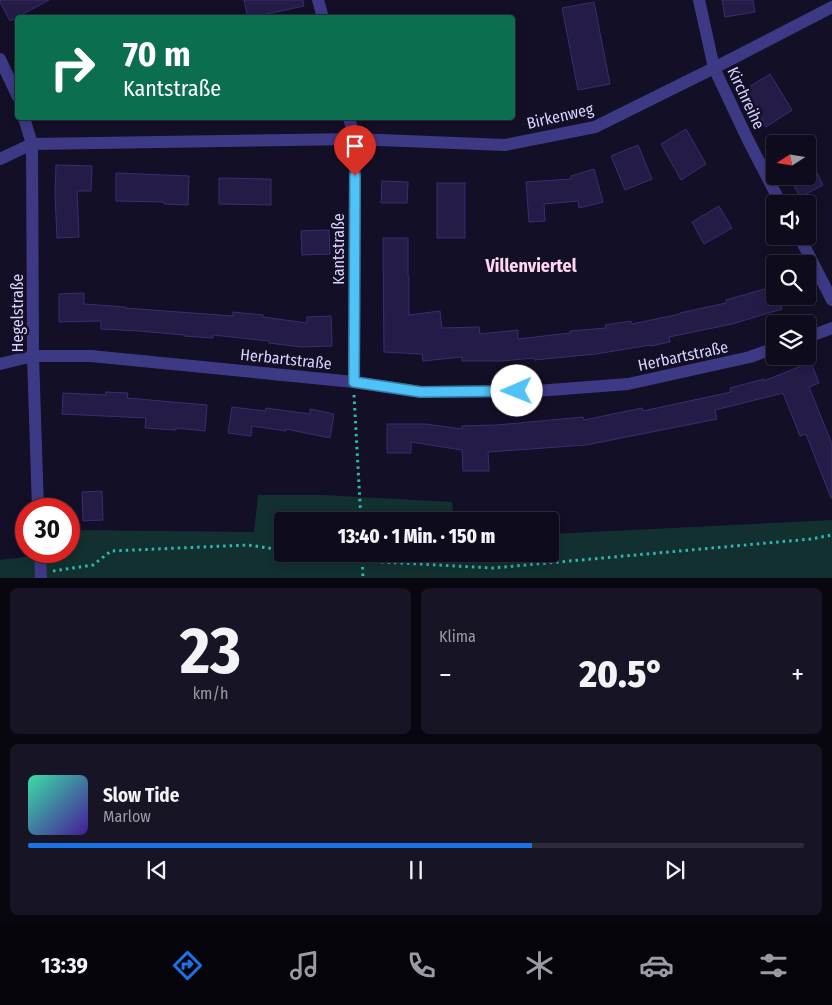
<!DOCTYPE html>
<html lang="de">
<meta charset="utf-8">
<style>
body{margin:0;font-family:"Fira Sans Condensed",sans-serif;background:#171425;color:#f1f3f6;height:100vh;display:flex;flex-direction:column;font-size:19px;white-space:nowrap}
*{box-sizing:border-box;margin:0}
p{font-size:16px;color:#9b9ba3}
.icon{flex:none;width:28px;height:28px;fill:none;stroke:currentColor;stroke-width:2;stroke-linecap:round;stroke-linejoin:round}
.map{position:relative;height:578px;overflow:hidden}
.details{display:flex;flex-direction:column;gap:10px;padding:10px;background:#08060f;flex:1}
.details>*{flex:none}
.banner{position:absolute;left:15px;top:15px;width:500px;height:105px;border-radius:5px;box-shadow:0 2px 8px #0003,0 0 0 1px #2e2b3b;background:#0b6e4f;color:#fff;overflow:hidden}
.needle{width:32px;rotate:258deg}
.buttons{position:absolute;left:766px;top:135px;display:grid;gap:10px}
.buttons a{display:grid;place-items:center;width:50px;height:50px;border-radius:5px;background:#0e0b1c;box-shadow:0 2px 8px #0003,0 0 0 1px #2e2b3b;font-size:25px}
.speed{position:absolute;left:15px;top:498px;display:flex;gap:10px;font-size:25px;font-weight:700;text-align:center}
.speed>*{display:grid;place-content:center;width:65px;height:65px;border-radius:50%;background:#0e0b1c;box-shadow:0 2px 8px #0003,0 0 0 1px #2e2b3b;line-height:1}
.speed .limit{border:8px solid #d22;background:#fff;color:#111}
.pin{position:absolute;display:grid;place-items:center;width:42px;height:42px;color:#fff;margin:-51px -21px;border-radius:50% 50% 50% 0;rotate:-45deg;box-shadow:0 0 5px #0007}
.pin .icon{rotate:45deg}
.me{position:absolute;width:55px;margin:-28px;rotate:269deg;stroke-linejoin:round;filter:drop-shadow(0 0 4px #0008)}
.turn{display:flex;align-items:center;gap:18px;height:105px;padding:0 25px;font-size:22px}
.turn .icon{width:65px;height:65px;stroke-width:2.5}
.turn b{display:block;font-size:35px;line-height:42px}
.big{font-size:38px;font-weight:800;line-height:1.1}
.details .card{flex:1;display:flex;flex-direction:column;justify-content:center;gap:8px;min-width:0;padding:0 18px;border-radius:8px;background:#171425}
.details .dial{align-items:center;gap:0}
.dial b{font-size:65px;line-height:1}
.song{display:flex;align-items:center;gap:15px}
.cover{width:60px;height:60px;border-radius:8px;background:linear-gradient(135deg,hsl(160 70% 55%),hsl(260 70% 35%))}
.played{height:5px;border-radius:2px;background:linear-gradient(90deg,#1a73e8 65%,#2e2b3b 65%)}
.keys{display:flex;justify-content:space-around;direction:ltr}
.heat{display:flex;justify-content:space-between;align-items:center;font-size:28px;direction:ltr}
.details .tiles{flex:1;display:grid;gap:10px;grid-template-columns:1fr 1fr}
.card:last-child{grid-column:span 2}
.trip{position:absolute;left:274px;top:512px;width:285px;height:50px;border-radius:5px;background:#0e0b1c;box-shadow:0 2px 8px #0003,0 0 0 1px #2e2b3b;font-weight:800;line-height:50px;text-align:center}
.menu{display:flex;height:80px;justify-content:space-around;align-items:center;background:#06040b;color:#9b9ba3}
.menu .icon{width:35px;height:35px}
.menu .selected{color:#1a73e8}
.menu b{font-size:22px;color:#f1f3f6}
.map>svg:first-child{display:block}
.green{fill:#12302f}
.building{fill:#241b47;stroke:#3b2d73}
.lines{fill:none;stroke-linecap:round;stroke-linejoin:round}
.path{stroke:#2fb8b0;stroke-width:3;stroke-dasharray:2.5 4;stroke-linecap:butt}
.minor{stroke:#3d3a85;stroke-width:12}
.route-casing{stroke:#337fa1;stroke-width:12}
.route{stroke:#4fc3f7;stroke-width:9}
.labels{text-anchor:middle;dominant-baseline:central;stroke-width:5;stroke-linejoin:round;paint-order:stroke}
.street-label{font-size:16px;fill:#d9d4ff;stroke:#130f26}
.neighbourhood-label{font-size:18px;font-weight:bold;fill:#ffd6f0;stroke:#130f26}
</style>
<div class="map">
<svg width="832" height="578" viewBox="0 0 832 578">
<rect width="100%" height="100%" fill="#130f26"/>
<!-- green -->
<path class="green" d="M258 495H323L452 502 454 521H282V554H550V534L832 520V578H0V560L40 555 41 551H69V530L254 532Z"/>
<!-- building -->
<g class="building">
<path d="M0 0H49L10 21 0 2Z"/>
<path d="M244 0H303L304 6 248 18Z"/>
<path d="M722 0H753L755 12 725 17Z"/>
<path d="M594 2 610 84 578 90 562 8Z"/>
<path d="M770 74 792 110 766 127 744 90Z"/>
<path d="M686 129 706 164 681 180 661 144Z"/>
<path d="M638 145 652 179 625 190 611 156Z"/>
<path d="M808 155 823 185 800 197 789 176H808Z"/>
<path d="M56 165 92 166 91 191H77L79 237 57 238 55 195Z"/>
<path d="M594 169 603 202 579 208 578 201 544 204 545 221 529 222 526 182 571 179V176Z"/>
<path d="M116 173 189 176 188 205 164 204V202L116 201Z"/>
<path d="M219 178 271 179V205L219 204Z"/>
<path d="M382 181 408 182 407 203H381Z"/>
<rect x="437" y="183" width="28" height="55"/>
<path d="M719 206 732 228 704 244 692 222Z"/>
<path d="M329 230 330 254 302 255 301 231Z"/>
<path d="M383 238H408V276H409V315L440 311 442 328 479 327 480 334 518 330V339L570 333V331L606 328 605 325 631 321 632 324 680 314V313L726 303V300L775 286V296H778L782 309 732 324 669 337 670 342 650 346V345L596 354 534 360V358L502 361H462V357L423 361 422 354 384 352Z"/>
<path d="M84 293V304L125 307V308L233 316V312L263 315V317L307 323V317L331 316 332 346 301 347 269 343V341L213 335V338L184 336V335L139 331 101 329V321L59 322V294Z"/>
<path d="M811 362 819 383 809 387 832 444V498H831L806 434 800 436 783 393 715 410 717 419 586 445 488 452 489 471H463L462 450 411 442V453H387V424H426L462 429V426L497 425 583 417 584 420 642 408 643 411 731 392 730 388 764 379V381Z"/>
<path d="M106 392 128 393 127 398 207 405 205 431 176 428V430L145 428 146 418 62 414 63 393 106 395Z"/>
<path d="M232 407 265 411 266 408 310 414V409L334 414 330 438 286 429V431L252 426 251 436 228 433Z"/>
<path d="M102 491 103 520 83 521 82 492Z"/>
</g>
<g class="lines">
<!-- path -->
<g class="path">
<path d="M354 395 361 521"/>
<path d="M310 554 363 561 493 568 811 539 832 535"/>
<path d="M362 554 363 578"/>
<path d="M53 571 93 565 111 551 248 545 282 550"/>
</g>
<!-- minor -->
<g class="minor">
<path d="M318 0 323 18"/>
<path d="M699 0 714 68 748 140 781 204"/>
<path d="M0 59 18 97"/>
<path d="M24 118 32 144 33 356 38 509"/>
<path d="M349 118 355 139 354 382"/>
<path d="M0 159 32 144 355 139 505 145 595 127 714 68 832 7"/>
<path d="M799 236 832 300"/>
<path d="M808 337 832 328"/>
<path d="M0 364 33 356H91L354 382 421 392 536 391 628 384 750 357 775 348"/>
<path d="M40 551 41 578"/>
</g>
</g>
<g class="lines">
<!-- route casing -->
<g class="route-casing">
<path id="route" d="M355 176 354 382 421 392 517 391"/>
</g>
<!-- route -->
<use href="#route" class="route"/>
</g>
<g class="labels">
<!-- street labels -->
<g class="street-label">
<text transform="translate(746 98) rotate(65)">Kirchreihe</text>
<text transform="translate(560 116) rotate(-13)">Birkenweg</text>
<text transform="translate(338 249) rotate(-90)">Kantstraße</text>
<text transform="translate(17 313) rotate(-90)">Hegelstraße</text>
<text transform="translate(683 356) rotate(-12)">Herbartstraße</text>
<text transform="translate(286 359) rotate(6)">Herbartstraße</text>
</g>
<!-- neighbourhood labels -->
<g class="neighbourhood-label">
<text x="531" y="266">Villenviertel</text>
</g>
</g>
</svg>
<div class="buttons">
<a><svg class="needle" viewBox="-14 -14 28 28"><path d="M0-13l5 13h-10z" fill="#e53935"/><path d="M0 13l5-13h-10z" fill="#9b9ba3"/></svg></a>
<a><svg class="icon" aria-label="sound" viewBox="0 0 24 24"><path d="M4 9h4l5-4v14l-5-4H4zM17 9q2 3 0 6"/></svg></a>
<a><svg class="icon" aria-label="search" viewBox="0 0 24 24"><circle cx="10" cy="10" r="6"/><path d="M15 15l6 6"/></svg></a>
<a><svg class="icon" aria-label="layers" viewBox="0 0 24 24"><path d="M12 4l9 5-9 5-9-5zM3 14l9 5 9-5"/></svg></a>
</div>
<div class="speed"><div class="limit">30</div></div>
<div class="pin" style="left:355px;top:176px;background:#d93025"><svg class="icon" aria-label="arrive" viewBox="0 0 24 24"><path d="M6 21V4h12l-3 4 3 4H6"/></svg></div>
<svg class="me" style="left:517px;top:391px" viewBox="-20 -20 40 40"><circle r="19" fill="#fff"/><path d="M0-13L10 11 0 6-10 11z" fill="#4fc3f7"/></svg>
<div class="trip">13:40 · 1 Min. · 150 m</div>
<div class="banner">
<div class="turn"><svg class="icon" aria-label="right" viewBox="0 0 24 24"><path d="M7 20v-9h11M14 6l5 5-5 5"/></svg><div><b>70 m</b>Kantstraße</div></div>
</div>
</div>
<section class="details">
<div class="tiles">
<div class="card dial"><b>23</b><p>km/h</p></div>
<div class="card"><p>Klima</p>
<div class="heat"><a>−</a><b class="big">20.5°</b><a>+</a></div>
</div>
<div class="card">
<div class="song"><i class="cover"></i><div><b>Slow Tide</b><p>Marlow</p></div></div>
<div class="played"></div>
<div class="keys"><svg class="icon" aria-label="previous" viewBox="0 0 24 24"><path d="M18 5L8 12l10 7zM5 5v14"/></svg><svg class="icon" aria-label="pause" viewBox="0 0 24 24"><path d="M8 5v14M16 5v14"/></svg><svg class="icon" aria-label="next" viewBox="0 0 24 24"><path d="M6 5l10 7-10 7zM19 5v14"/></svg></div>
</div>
</div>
</section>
<nav class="menu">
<b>13:39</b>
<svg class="icon selected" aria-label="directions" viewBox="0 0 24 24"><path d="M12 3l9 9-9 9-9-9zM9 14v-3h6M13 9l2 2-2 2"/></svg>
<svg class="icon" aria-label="music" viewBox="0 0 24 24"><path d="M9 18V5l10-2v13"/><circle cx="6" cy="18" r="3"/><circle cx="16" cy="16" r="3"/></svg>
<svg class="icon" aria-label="phone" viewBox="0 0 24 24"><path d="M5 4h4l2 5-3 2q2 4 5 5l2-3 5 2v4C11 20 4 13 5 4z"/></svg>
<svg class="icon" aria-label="climate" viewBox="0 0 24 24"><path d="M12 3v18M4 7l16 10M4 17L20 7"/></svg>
<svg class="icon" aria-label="car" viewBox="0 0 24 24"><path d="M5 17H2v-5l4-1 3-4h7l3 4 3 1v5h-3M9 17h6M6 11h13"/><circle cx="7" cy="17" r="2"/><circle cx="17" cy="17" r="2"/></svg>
<svg class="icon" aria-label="filters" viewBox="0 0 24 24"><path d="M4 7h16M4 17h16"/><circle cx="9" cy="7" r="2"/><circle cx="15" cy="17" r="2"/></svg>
</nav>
